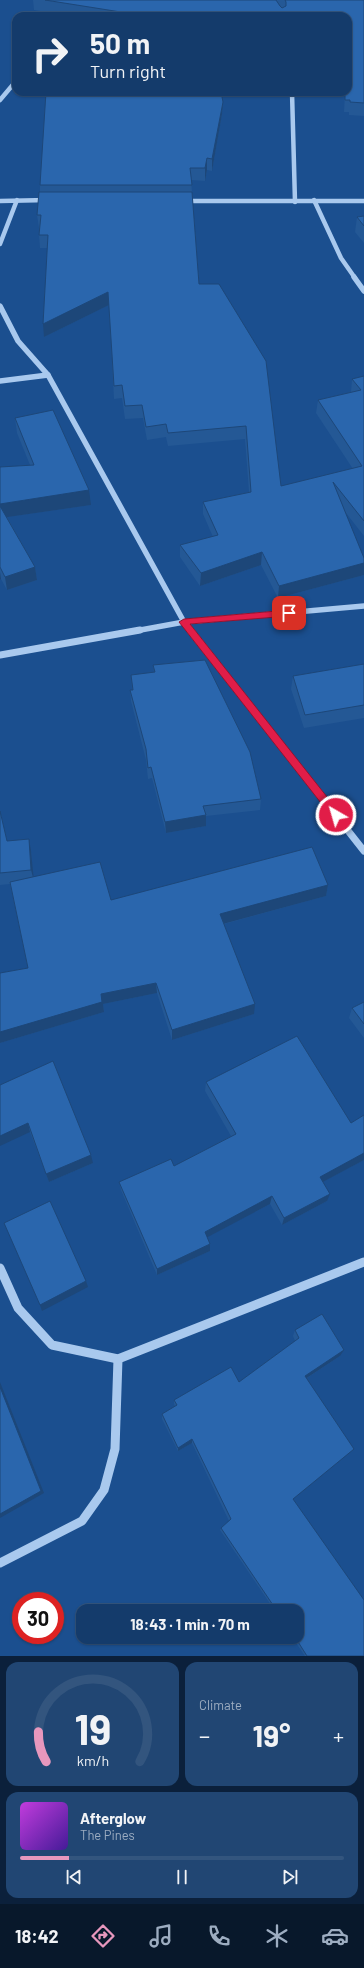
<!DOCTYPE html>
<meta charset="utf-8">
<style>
body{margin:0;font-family:Barlow,sans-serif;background:#214673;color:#f1f3f6;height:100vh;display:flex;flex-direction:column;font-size:15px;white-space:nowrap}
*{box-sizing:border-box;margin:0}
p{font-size:13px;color:#9dadc1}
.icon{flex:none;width:22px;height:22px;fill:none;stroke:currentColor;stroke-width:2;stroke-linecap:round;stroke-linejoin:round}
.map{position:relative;height:1656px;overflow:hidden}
.side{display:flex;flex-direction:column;gap:6px;padding:6px;background:#0b203b;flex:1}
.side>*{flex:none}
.banner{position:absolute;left:12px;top:12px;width:340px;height:84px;border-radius:12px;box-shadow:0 1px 3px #0004,0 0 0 1px #33557e;background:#143b6b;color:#f1f3f6;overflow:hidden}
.speed{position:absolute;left:12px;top:1592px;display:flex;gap:8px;font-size:20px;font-weight:700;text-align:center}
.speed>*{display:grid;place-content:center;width:52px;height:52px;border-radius:50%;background:#143b6b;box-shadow:0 1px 3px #0004,0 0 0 1px #33557e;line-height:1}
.speed .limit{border:6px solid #d22;background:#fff;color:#111}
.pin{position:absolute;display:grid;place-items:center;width:34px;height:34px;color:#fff;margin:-17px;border-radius:8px;box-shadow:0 2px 6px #0006}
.me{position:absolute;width:44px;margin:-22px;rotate:322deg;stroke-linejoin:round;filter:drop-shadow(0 0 3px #0008)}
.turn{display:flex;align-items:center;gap:14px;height:84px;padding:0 12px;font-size:18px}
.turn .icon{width:52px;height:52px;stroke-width:2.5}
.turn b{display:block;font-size:28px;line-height:34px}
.big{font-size:30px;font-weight:700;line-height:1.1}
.side .card{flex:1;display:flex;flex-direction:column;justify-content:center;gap:6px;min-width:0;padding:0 14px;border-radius:12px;background:#214673}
.side .dial{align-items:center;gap:0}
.dial svg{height:104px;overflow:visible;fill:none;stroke:#33557e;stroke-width:7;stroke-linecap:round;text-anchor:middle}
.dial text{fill:#f1f3f6;stroke:none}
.song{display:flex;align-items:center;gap:12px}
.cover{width:48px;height:48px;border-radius:6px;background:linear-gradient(135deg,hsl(290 70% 55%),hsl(260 70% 35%))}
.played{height:4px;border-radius:2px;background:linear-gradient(90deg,#e797bd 15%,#33557e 15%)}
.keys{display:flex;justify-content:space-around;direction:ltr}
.heat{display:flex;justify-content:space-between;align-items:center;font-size:22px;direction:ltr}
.side .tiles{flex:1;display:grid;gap:6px;grid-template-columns:1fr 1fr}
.card:last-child{grid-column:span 2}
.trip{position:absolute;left:76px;top:1604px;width:228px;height:40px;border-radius:12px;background:#143b6b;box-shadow:0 1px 3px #0004,0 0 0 1px #33557e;font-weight:700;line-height:40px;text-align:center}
.tab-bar{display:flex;height:64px;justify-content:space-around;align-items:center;background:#08182b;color:#9dadc1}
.tab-bar .icon{width:28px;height:28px}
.tab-bar .on{color:#e797bd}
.tab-bar b{font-size:18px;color:#f1f3f6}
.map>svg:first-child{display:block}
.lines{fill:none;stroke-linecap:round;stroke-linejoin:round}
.minor-far3{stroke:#a9c9ee;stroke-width:4.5}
.minor-far2{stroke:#a9c9ee;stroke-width:5.5}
.minor-far1{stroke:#a9c9ee;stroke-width:7}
.minor{stroke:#a9c9ee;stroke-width:9}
.wall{fill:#245895}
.shaded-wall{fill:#1d4779}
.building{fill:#2a66ad;stroke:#1d4779}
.route{fill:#e11d48;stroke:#92132f}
</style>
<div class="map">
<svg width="364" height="1656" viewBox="0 0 364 1656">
<rect width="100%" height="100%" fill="#1b4f8f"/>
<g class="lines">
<!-- minor-far3 -->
<g class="minor-far3">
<path d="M292 92 295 202"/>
<path d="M0 100 16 81"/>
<path d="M314 200 341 258 355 278"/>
<path d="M0 201 48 200"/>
<path d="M184 201H364"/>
<path d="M0 244 17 200"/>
</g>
<!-- minor-far2 -->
<g class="minor-far2">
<path d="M354 277 364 291"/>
<path d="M0 306 18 341 48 375 184 622 191 631"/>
<path d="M0 381 48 375"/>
<path d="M135 631 184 622 364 606"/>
</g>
<!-- minor-far1 -->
<g class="minor-far1">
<path d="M190 630 364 851"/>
<path d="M0 655 140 630"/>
</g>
<!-- minor -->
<g class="minor">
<path d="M0 1268 18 1308 52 1345 118 1359 364 1262"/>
<path d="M0 1563 82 1521 104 1490 115 1449 118 1359"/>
</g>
</g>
<!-- wall -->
<g class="wall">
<path d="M33 0H276L280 6 276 0H364V116L349 115V112H344L345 92H348V16H71L34 10Z"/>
<path d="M223 102 222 114 212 171 207 170 205 181 191 180 192 192 199 284 281 486 353 469 316 413 318 400 351 392 352 379 364 376V536L346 513 364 575 278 598 261 565 200 586 180 557V545L213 537 203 514V502L249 492 245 439 168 446 166 437 147 440 143 418 125 419 122 398 114 399 109 305 44 337 48 248H40L39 235 40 228H39L37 215 40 192V185Z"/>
<path d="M364 216V243L355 232 357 217Z"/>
<path d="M15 418 91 505 7 517 35 567 37 580 7 590 1 579 0 580V467L30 465 17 433Z"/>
<path d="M364 664V718L304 728 291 689 293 676Z"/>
<path d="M153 665 261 799 260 810 206 816V826L166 833 152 778 148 779 146 760 131 701 130 690H132L131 675 154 672Z"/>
<path d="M0 810 7 841 31 851 33 877 111 900 328 885 326 896 224 924 254 1014 172 1040 157 993 103 1004 104 1012 0 1043V973L28 968 10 884 0 885Z"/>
<path d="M364 1002V1038L349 1018 352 1008Z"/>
<path d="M206 1082 364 1160 322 1182 327 1201 282 1225 270 1204 207 1237 210 1251 157 1275 121 1190 119 1182 174 1166 231 1136 205 1091Z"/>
<path d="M0 1085 93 1163 49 1182 30 1132Z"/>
<path d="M295 1330 340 1356 307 1378 293 1499 364 1656H305L292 1637H297V1611H275L220 1530 221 1528 229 1521 192 1443 178 1451 162 1419V1414L175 1406 174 1404V1400L239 1382 295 1341 293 1336Z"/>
</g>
<!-- shaded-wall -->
<g class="shaded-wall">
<path d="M223 102 222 114 212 171V159Z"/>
<path d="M207 158V170L205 181V168Z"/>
<path d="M108 292 109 305 44 337 43 324Z"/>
<path d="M89 490 91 505 1 518 0 511V504Z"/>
<path d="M262 552 261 565 200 586 201 573Z"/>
<path d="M364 563V575L278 598 279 586Z"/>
<path d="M35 567 37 580 7 590 5 577Z"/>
<path d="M0 572 1 579 0 580Z"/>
<path d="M206 815V826L166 833 165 822Z"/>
<path d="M29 839 31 851 34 881 31 870Z"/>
<path d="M328 885 326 896 219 925 220 914Z"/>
<path d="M156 983 157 993 103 1004 104 1012 0 1043V1032L101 994Z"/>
<path d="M255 1004 254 1014 172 1040V1030Z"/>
<path d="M28 1123 30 1132 0 1146V1136Z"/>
<path d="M364 1153V1160L317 1185 320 1177Z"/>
<path d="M91 1155 93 1163 49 1182 46 1174Z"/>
<path d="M330 1194 327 1201 282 1225 284 1218Z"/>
<path d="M272 1196 270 1204 204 1239 205 1232Z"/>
<path d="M210 1244V1251L157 1275V1269Z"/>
<path d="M86 1281 88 1287 42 1311 40 1305Z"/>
<path d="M344 1350 340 1356 302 1381 305 1376Z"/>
<path d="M0 1382 44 1493 0 1518Z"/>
<path d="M192 1439V1443L178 1451V1448Z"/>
</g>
<!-- building -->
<g class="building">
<path d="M45 0H276L280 6 282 8 286 6V2L285 0H364V103L350 102V100H345V92H348V16H146Z"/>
<path d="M46 92H221L223 102 212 159 207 158 205 168H190L192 185H40Z"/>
<path d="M39 192H192L199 284H219L266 361 281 486 362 466 318 400 361 390 352 379 364 376V521L333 482 364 558V563L279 586 262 552 201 573 180 545 218 535 203 502 251 492 246 426 168 433 166 424 146 427 142 405 125 406 122 385 114 386 108 292 43 324 48 235H39L41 215H37Z"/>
<path d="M364 216V226L357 217Z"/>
<path d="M53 410 89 490 0 504V467L34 465 15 418Z"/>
<path d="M0 506 35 567 5 577 0 567Z"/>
<path d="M205 660 250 752 261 799 203 806 206 815 165 822 151 767 148 768 146 749 130 690H133L131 675 155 672 153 665Z"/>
<path d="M364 664V705L305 715 293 676Z"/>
<path d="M0 811 7 841 29 839 31 870 0 873Z"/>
<path d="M312 847 328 885 220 914 255 1004 172 1030 156 983 101 994 102 1002 0 1032V973L28 968 10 882 100 862 111 900Z"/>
<path d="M364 1002V1024L352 1008Z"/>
<path d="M297 1036 351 1123 364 1115V1153L320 1177 330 1194 284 1218 272 1196 205 1232 210 1244 157 1269 119 1182 171 1159 174 1166 236 1134 206 1082Z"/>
<path d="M53 1061 91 1155 46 1174 28 1123 0 1136V1085Z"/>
<path d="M50 1201 86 1281 40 1305 4 1223Z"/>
<path d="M322 1314 344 1350 305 1376 354 1449 293 1499 364 1600V1656H307L295 1637H297V1611H277L221 1528 231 1519 192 1439 178 1448 162 1414 177 1405 174 1400 231 1367 239 1382 299 1338 295 1330Z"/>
<path d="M0 1387 41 1491 0 1514Z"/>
</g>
<!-- route -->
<path class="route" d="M289 610 293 613 289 616 190 624 339 812 340 815 336 818 332 817 179 622 184 619Z"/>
</svg>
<div class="speed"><div class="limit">30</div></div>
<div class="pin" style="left:289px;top:613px;background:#d93025"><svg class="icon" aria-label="arrive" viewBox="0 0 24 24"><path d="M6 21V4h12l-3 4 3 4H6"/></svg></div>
<svg class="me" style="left:336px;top:815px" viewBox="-20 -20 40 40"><circle r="17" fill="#e11d48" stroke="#fff" stroke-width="3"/><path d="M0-11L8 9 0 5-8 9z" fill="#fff"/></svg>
<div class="trip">18:43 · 1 min · 70 m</div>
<div class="banner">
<div class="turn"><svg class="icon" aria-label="right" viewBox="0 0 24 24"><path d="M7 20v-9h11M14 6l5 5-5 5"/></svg><div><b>50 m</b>Turn right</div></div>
</div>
</div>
<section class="side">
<div class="tiles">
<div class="card dial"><svg viewBox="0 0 100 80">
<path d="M14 69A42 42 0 1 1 86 69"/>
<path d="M14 69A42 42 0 0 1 8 46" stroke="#e797bd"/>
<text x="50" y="56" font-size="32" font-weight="700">19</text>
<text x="50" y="72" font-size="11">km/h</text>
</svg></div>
<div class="card"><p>Climate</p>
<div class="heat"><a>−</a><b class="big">19°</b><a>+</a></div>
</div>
<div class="card">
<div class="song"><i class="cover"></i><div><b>Afterglow</b><p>The Pines</p></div></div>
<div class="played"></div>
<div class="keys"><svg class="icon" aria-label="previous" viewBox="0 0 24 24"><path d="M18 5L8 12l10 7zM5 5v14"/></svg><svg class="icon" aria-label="pause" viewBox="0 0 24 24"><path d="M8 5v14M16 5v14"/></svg><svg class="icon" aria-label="next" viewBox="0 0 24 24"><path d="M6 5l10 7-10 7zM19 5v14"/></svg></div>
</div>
</div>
</section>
<nav class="tab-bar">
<b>18:42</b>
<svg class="icon on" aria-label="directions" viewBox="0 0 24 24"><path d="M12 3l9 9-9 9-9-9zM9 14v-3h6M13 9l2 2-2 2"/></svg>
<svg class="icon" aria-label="music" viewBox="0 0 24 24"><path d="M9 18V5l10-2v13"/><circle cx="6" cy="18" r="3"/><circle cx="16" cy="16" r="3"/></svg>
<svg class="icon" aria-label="phone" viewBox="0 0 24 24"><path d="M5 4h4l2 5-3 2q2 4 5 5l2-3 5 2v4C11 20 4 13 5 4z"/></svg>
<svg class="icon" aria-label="climate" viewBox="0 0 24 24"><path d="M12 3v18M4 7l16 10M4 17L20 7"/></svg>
<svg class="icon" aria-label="car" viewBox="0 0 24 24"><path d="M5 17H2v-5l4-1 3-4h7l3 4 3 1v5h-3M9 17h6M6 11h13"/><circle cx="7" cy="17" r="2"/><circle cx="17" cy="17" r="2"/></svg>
</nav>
